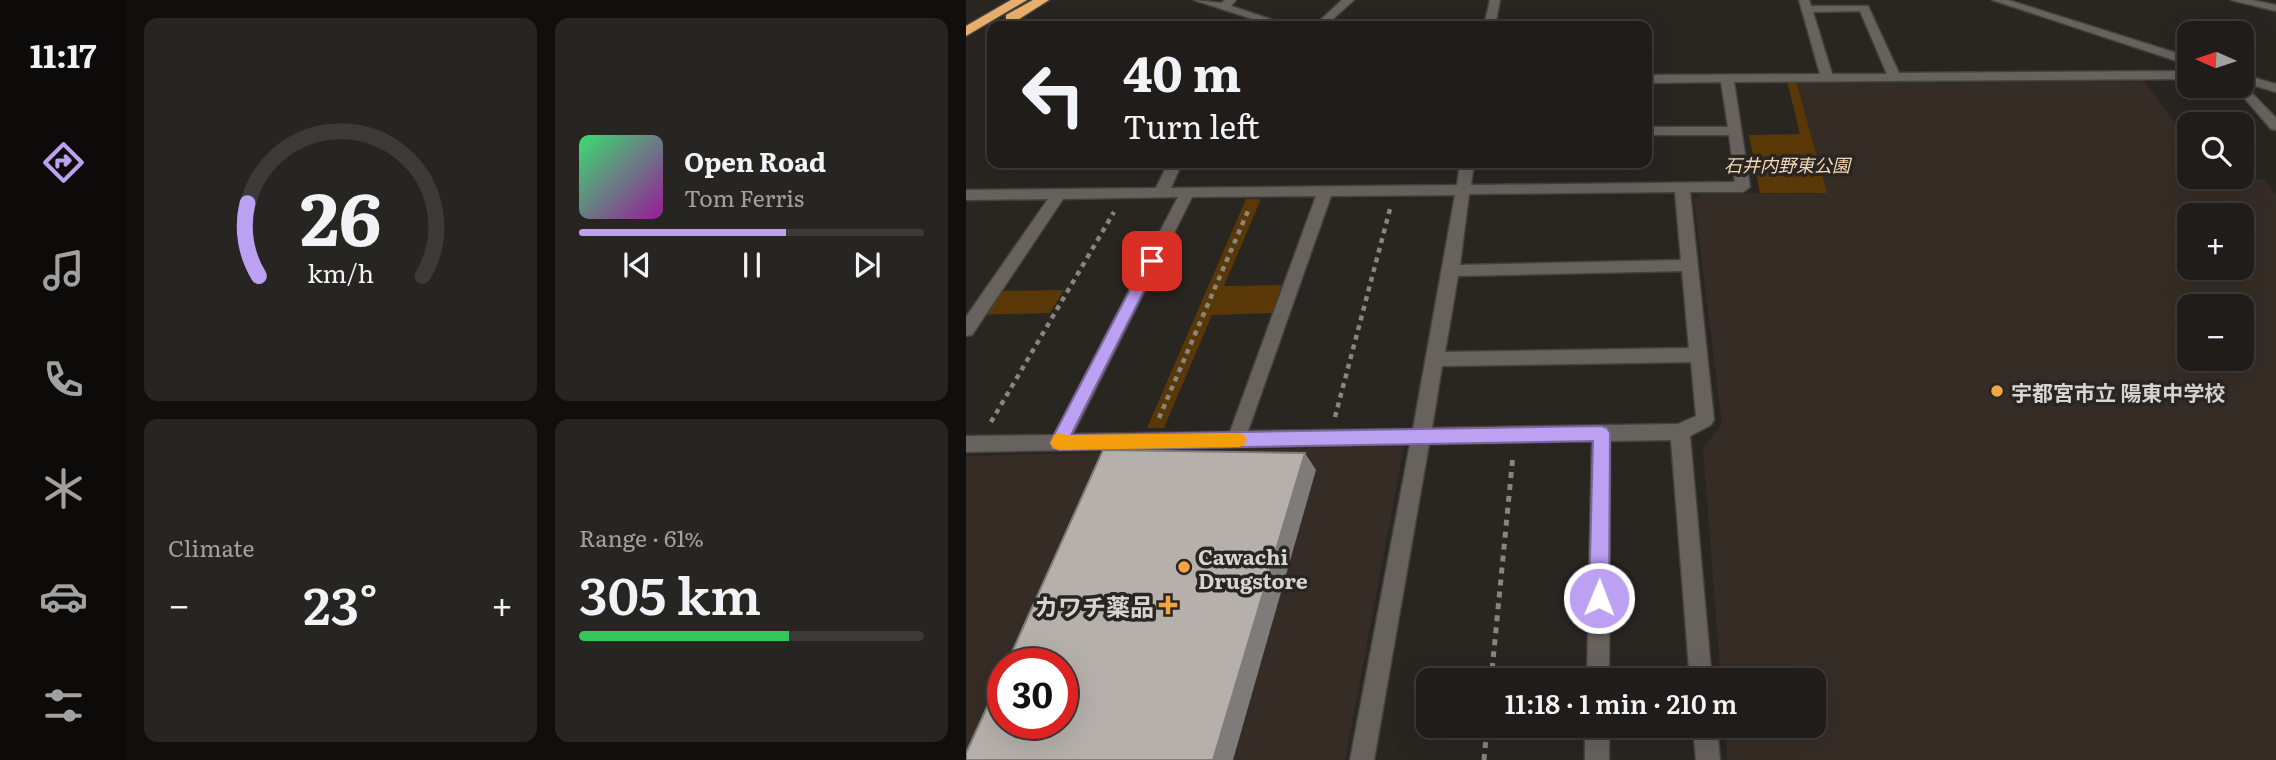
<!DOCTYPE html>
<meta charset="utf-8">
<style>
body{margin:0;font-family:Literata,"Noto Sans JP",serif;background:#272522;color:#f1f3f6;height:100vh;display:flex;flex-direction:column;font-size:26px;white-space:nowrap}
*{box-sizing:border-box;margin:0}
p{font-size:23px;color:#a1a1a2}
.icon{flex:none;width:38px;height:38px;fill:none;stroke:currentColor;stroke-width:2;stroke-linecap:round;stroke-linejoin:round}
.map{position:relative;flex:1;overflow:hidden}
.details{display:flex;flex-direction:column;gap:18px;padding:18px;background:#110f0e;width:840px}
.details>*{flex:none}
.banner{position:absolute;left:21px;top:21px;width:665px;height:147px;border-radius:14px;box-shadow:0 7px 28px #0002,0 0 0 2px #3c3a38;background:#1f1c19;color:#f1f3f6;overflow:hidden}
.needle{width:46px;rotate:273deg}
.fabs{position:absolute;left:1211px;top:21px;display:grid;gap:14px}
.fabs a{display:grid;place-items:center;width:77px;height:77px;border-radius:14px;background:#1f1c19;box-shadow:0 7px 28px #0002,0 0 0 2px #3c3a38;font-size:35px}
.speed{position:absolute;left:21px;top:648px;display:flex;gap:14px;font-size:35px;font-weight:700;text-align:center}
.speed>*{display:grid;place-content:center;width:91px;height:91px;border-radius:50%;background:#1f1c19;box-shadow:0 7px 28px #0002,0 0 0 2px #3c3a38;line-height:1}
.speed .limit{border:10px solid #d22;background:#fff;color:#111}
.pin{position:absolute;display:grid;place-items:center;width:60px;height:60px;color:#fff;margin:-30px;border-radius:14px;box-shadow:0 4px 10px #0006}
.me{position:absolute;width:77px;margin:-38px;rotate:1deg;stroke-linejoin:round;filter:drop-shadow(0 0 5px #0008)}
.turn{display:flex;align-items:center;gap:24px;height:147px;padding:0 21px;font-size:32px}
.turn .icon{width:91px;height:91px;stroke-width:2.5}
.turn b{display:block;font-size:49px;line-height:60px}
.big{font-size:52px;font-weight:600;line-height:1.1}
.details .tile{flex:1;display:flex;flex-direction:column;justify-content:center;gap:10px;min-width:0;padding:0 24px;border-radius:14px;background:#272522}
.details .dial{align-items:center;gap:0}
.dial svg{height:182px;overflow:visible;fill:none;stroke:#3c3a38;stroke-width:7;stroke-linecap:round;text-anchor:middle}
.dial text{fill:#f1f3f6;stroke:none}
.song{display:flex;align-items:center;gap:21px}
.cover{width:84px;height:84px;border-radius:10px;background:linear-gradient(135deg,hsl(140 70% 55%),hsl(300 70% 35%))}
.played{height:7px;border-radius:4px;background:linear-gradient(90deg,#bca0f2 60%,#3c3a38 60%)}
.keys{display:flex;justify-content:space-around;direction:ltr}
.heat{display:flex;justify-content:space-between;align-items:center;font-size:38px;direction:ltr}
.charge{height:10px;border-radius:5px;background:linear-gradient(90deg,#34c759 61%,#3c3a38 0)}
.details .tiles{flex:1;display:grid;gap:18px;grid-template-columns:repeat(2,1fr)}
.trip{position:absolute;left:450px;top:668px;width:410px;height:70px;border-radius:14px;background:#1f1c19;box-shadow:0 7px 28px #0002,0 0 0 2px #3c3a38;font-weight:600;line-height:70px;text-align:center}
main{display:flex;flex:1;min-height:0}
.menu{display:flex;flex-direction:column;width:126px;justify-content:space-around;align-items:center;background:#0c0b0a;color:#a1a1a2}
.menu .icon{width:49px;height:49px}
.menu .current{color:#bca0f2}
.menu b{font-size:32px;color:#f1f3f6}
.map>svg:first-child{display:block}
.built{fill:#352d25;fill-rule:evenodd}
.green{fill:#5a3706}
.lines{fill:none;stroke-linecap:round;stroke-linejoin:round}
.minor-casing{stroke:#44423f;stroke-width:3}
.highway-casing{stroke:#44423f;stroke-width:3}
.path-far1{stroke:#888581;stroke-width:4.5;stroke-dasharray:5 5;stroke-linecap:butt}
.path{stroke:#888581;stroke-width:5;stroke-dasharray:6 6;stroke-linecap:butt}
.minor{fill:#67625e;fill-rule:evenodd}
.highway{fill:#eaaf6c;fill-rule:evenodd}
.shaded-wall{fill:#7f7b78}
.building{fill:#b5b0ab;stroke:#7f7b78;stroke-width:2}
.route{fill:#bca0f2;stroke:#7a689d;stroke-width:2}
.slow{fill:#f59e0b}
.poi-dot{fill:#f3a542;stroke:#292521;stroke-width:2.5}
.labels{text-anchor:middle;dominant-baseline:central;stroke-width:7;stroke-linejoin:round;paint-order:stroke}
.far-park-label{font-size:18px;font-style:italic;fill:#f7d8b6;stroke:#292521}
.poi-label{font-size:21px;font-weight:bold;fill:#d7d5d2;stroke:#292521;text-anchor:start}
.near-poi-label{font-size:24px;font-weight:bold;fill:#d7d5d2;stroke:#292521;text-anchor:end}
</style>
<main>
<nav class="menu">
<b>11:17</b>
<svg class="icon current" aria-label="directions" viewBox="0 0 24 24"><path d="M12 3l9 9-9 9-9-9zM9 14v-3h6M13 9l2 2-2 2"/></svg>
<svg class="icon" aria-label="music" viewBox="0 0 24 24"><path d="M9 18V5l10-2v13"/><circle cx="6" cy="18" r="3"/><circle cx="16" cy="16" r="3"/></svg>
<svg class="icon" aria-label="phone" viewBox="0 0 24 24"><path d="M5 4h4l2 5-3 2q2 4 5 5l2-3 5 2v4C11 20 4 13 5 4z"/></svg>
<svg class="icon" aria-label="climate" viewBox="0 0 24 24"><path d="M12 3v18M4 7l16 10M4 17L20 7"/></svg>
<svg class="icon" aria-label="car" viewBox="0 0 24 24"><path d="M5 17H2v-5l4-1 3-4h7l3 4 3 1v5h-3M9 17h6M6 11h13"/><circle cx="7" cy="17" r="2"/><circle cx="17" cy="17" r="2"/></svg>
<svg class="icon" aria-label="filters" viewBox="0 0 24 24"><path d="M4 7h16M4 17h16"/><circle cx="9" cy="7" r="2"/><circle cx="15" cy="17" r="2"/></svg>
</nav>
<section class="details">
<div class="tiles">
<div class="tile dial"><svg viewBox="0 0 100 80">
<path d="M14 69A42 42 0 1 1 86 69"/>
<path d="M14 69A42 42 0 0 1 9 37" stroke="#bca0f2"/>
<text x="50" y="56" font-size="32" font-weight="700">26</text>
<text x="50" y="72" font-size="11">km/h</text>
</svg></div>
<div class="tile">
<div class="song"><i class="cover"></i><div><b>Open Road</b><p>Tom Ferris</p></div></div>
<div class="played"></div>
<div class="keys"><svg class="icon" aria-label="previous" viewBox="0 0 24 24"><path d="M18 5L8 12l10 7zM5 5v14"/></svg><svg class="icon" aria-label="pause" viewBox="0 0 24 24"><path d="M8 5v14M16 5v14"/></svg><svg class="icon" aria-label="next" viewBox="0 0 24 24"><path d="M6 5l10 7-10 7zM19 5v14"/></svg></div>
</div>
<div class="tile"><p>Climate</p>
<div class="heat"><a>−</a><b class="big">23°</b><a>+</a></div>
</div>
<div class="tile"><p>Range · 61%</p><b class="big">305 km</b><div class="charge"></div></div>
</div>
</section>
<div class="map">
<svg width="1310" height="760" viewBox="0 0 1310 760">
<rect width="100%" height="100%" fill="#292521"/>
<!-- built -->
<g class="built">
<path d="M1177 80 1223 140V177L1298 179 1310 194V760H761L758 726H847V681H755L737 448 756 424 728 199 735 194 860 193 830 81ZM1223 215H1276V268H1223ZM1223 306H1276V359H1223Z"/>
<path d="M438 446 379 760H0V456ZM37 663H96V723H37Z"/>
</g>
<!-- green -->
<g class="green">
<path d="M821 81H830L861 193H794L783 135 834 134Z"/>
<path d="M280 199H295L258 286 316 285 306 313 246 315 198 428H181Z"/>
<path d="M98 290 84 313 10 315 26 291Z"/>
</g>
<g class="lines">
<!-- minor casing -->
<g class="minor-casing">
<g id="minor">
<path d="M228 0 255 3 259 0H270L265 6 325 26H308Z"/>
<path d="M376 0H388L359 26H348Z"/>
<path d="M524 0H534L529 26H518Z"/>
<path d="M833 0H843L845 6H902L933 73 1223 71V79L768 82 784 187 777 192H724L748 420 745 425 724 436 746 681H724L705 440 644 441 643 681H621L626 441 463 444 408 760H384L444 444 0 452V436L88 435 212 197 97 199 6 335 0 336V317L82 199 0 200V190L190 188 202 163H216L205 188 491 185 494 163H508L505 185 769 182 763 135H681V127H762L755 82 681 83V75L854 74ZM894 11 921 74H866L847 12ZM709 192 715 260 494 265 503 194ZM489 195 447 429 282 431 365 196ZM350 196 264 432 107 434 226 197ZM716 271 723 348 479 352 492 276ZM725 362 730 416 712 424 466 428 476 366Z"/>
<path d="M1026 0H1042L1223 57V65Z"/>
<path d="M1265 0H1286L1310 5V11Z"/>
<path d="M1276 74 1310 84V92L1276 82Z"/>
<path d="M1276 83 1310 118V130L1305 129 1268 86H1276Z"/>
<rect x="619" y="726" width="24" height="34"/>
<path d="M727 726H751L754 760H730Z"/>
</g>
</g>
<!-- highway casing -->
<g class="highway-casing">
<g id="highway">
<path d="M45 0H61L0 36V26Z"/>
<path d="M67 0H83L50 21H40V15Z"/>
</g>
</g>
<!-- path-far1 -->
<g class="path-far1">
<path d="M369 417 424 209"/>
<path d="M193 418 282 211"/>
<path d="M25 422 148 212"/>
</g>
<!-- path -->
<g class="path">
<path d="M525 681 547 455"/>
<path d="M518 760 521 726"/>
</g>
<!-- minor -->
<use href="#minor" class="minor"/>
<!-- highway -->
<use href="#highway" class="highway"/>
</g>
<!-- shaded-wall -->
<path class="shaded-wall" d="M339 453 350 470 267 760H247Z"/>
<!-- building -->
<path class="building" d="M137 450 339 453 247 760H0V753L37 672V723H96V663H41Z"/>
<!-- route -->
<path class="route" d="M186 256 193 261 105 435 635 426 641 428 644 433 643 598 640 605 633 608 626 605 623 598 627 441 93 450 87 448 84 443 87 437 179 261Z"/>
<!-- slow -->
<path class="slow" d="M94 433 100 435 273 433 278 435 281 440 278 445 273 447 93 450 87 448 84 443 88 435Z"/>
<!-- markers -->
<g class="poi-dot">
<circle cx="1031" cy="391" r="7"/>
<circle cx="218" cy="567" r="7"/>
<path d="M198.5 594.5h7v7h7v7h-7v7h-7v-7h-7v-7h7z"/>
</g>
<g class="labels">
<!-- far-park labels -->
<g class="far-park-label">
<text x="821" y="164">石井内野東公園</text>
</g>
<!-- poi labels -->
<g class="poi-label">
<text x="1045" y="391">宇都宮市立 陽東中学校</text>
<text x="232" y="555">Cawachi<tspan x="232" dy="24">Drugstore</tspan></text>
</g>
<!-- near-poi labels -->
<g class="near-poi-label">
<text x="188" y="605">カワチ薬品</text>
</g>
</g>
</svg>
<div class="fabs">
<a><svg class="needle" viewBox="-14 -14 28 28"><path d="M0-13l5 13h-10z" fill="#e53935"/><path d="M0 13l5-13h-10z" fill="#a1a1a2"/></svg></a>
<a><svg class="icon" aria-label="search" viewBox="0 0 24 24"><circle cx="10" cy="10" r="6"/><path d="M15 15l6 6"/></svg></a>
<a>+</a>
<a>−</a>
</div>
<div class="speed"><div class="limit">30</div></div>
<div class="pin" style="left:186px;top:261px;background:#d93025"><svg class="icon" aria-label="arrive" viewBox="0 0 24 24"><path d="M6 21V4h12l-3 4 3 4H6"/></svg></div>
<svg class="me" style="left:633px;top:598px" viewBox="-20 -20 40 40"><circle r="17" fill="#bca0f2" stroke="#fff" stroke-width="3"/><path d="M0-11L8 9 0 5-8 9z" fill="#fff"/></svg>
<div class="trip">11:18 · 1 min · 210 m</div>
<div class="banner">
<div class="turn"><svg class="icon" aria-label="left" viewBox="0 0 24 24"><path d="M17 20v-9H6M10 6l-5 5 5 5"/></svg><div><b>40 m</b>Turn left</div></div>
</div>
</div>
</main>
